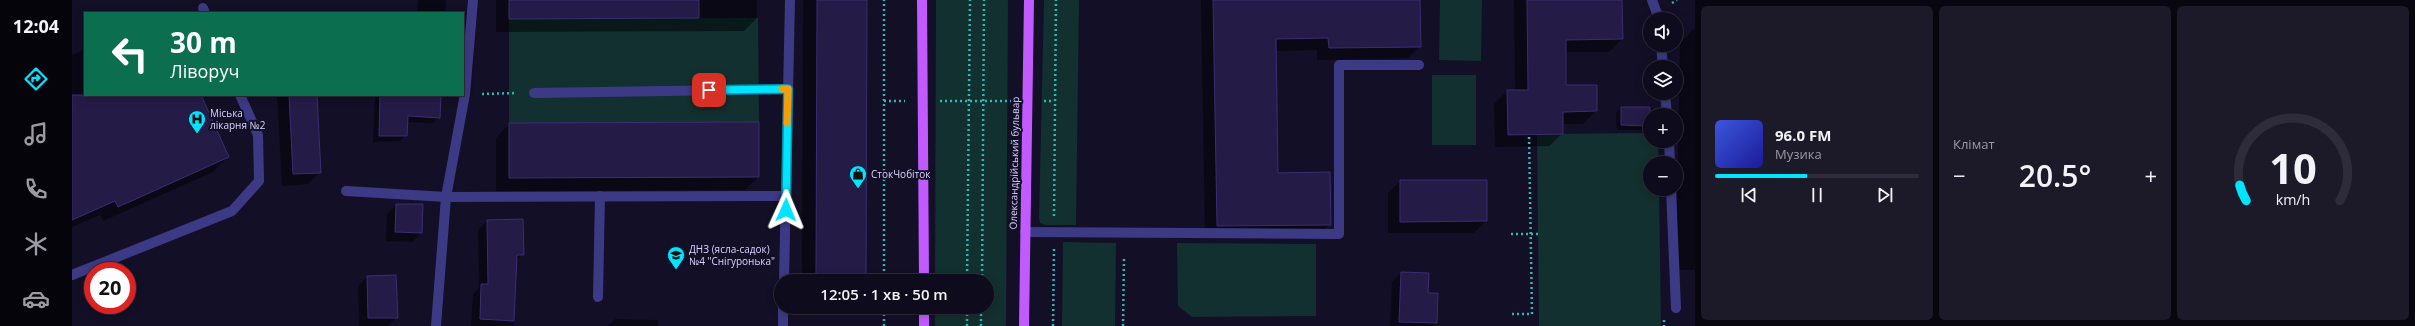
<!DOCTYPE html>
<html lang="uk">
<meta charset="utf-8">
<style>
body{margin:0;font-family:"Open Sans",sans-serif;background:#1c1929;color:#f1f3f6;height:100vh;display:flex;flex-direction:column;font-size:15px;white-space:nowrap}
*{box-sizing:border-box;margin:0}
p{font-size:13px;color:#9b9ba3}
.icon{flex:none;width:22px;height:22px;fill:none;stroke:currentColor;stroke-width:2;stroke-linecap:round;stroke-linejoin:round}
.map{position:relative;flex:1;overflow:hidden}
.side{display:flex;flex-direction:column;gap:6px;padding:6px;background:#08060f;width:720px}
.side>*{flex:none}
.hud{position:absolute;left:12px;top:12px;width:380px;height:84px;border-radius:0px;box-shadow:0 2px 10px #0003,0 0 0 1px #2e2b3b;background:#0b6e4f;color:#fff;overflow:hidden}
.buttons{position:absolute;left:1571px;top:12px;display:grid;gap:8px}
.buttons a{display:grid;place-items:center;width:40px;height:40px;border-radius:50%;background:#0e0b1c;box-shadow:0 2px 10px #0003,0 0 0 1px #2e2b3b;font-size:20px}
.speed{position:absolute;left:12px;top:262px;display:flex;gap:8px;font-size:20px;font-weight:700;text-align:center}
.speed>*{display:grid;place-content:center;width:52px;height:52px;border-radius:50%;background:#0e0b1c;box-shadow:0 2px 10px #0003,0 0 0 1px #2e2b3b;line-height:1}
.speed .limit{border:6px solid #d22;background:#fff;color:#111}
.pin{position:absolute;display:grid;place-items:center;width:34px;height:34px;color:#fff;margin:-17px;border-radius:8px;box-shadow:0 2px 6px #0006}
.me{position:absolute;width:44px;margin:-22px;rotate:1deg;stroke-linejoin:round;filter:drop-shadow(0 0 3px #0008)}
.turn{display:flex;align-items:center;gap:14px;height:84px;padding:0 20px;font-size:18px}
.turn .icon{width:52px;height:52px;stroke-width:2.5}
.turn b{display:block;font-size:28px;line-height:34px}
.big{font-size:30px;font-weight:600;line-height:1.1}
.side .card{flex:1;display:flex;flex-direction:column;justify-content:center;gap:6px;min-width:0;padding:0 14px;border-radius:6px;background:#1c1929}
.side .dial{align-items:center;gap:0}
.dial svg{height:104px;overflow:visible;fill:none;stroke:#2e2b3b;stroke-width:7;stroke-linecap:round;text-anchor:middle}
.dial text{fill:#f1f3f6;stroke:none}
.song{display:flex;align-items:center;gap:12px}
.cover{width:48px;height:48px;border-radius:6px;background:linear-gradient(135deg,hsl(230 70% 55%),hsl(240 70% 35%))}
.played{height:4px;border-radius:2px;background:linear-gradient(90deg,#00e5ff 45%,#2e2b3b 45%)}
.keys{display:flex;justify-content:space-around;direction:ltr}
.heat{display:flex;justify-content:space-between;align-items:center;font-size:22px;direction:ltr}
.side .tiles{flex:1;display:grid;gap:6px;grid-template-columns:repeat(3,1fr)}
.trip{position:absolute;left:702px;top:274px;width:220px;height:40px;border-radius:20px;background:#0e0b1c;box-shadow:0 2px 10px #0003,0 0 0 1px #2e2b3b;font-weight:600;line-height:40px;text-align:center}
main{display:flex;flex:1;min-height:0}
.tabs{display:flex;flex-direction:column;width:72px;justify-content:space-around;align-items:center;background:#06040b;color:#9b9ba3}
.tabs .icon{width:28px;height:28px}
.tabs .selected{color:#00e5ff}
.tabs b{font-size:18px;color:#f1f3f6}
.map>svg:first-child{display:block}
.green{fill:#12302f}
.shadow{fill:#0007}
.building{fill:#241b47;stroke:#3b2d73}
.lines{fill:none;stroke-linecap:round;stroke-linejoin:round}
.path{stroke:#2fb8b0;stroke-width:2.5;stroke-dasharray:2 3;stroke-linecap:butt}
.minor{stroke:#3d3a85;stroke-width:10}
.major{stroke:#c25bff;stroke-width:10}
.route-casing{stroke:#0095a6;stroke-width:10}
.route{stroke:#00e5ff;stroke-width:7}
.slow{stroke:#f59e0b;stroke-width:7}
.labels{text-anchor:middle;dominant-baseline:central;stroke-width:4;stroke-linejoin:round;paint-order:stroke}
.poi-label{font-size:10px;fill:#d9d4ff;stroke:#130f26;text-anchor:start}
.street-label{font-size:10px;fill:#d9d4ff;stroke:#130f26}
</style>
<main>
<nav class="tabs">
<b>12:04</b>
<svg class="icon selected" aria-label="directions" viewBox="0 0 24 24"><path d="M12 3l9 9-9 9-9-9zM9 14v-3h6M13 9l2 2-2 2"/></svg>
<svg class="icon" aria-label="music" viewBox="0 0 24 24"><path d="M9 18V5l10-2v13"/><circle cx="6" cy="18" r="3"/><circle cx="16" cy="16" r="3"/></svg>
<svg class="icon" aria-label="phone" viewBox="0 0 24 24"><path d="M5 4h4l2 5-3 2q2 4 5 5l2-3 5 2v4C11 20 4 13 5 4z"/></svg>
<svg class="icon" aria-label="climate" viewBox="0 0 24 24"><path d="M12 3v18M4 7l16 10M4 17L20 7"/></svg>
<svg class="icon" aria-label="car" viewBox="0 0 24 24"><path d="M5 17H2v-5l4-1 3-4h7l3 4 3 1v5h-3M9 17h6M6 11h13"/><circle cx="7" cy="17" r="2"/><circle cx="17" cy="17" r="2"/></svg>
</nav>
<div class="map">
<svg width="1623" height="326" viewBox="0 0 1623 326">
<rect width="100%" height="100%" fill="#130f26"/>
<!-- green -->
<g class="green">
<path d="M864 0H936L934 326H863V307H915V281H863Z"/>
<path d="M972 0H1007L1004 225H973L968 223 967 218Z"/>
<path d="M1368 0H1410L1409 61 1367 60Z"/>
<path d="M686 18 687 122 437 123V19Z"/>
<rect x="1360" y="75" width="44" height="70"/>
<path d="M1578 133V141H1586L1587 163H1578V189H1587L1589 326H1467L1465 134Z"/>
<path d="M991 242 1044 243 1043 326H990Z"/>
<path d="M1105 243 1244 244V316L1120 317 1106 306Z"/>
</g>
<!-- shadow -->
<g class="shadow">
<path d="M346 0H374L373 13H345Z"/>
<path d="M424 0H685V18L672 31 424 32Z"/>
<path d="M731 0H794L793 281H730Z"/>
<path d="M1129 0H1347L1348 46 1336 58 1245 60V50L1203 51 1205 174 1258 224 1246 236 1133 238Z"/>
<path d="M1442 0H1492L1550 39 1537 52H1493V86L1524 111 1511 124H1490V134L1477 146 1423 147 1422 104 1435 91H1443Z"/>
<path d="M1623 28V270H1604L1608 43Z"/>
<path d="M13 49V95H128L156 157 141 172 31 221 28 215 0 227V55Z"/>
<path d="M205 95H244L248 172 236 184 210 186Z"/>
<path d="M303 95H368L367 117 361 123 334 122V135L328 141 301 142Z"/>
<path d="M1549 108H1581L1578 128 1576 130H1545L1544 112Z"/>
<path d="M437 124 686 177 673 190 424 191V138Z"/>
<path d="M1328 181 1414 221 1402 233H1316V193Z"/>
<path d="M324 205 349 233 340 242 314 241 315 214Z"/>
<path d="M415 221 451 254 444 261 442 326H399L401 294 407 288 406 230Z"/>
<path d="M1329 273 1356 274 1355 294 1364 323 1361 326H1318L1320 282Z"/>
<path d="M295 277 325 317 316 326H287L286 286Z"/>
<path d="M729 307H781L778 310H729Z"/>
<path d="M543 319 586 320V326H536Z"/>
</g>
<!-- building -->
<g class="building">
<path d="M437 0H627V18L437 19Z"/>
<path d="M745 0H795L794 281H744Z"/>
<path d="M1141 0H1348L1349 47 1257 48 1256 38 1204 39 1206 173 1258 172 1259 225 1145 226Z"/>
<path d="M1455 0H1550L1551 39 1494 40V85H1525V111L1491 112V134L1436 135 1435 90H1456Z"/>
<path d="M0 95H129L157 157 46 207 43 201 0 220Z"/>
<path d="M217 95H245L249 173 221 174Z"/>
<path d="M308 95H369L368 118 336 116 335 136H307Z"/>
<path d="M1549 107H1578V126L1549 125Z"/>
<path d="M687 122V177L437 178V123Z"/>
<path d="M1328 180H1415V221L1328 222Z"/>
<path d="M324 204H351L350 233 323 232Z"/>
<path d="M451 219 452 255H445L442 321 408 319 409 284H416L415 220Z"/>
<path d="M1329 272 1357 273 1356 293H1366L1365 323 1327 322Z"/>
<path d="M324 275 326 318H296L295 276Z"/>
</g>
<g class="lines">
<!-- path -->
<g class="path">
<path d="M1600 3 1605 0"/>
<path d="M410 94 445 93"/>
<path d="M812 101H833"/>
<path d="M868 101H939"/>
<path d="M972 101H982"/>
<path d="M982 216 984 0"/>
<path d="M1439 234H1466"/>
<path d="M812 281V0"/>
<path d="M895 281 898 0"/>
<path d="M910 281 912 0"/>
<path d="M1440 314H1460L1457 135"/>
<path d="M1592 320V326"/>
<path d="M812 326V307"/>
<path d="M895 326V307"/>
<path d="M909 326V307"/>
<path d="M981 326 982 249"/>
<path d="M1051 326 1052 257"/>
</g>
<!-- minor -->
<g class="minor">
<path d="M1580 0 1587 19"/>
<path d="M131 8 133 13"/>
<path d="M1589 45 1591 67"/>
<path d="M462 93 716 89"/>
<path d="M1593 93 1595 115"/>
<path d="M1597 141 1598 163"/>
<path d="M1599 189 1604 308"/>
<path d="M274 191 374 197 714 196"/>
<path d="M953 232 1267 234V65H1347"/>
<path d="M0 275 160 211 187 181 186 135 168 95"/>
<path d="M712 281 718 0"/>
<path d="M526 297 528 196"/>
<path d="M364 326 374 197 393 94 401 0"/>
<path d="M711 326V307"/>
</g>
<!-- major -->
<g class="major">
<path d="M850 0 852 281"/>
<path d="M852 326V307"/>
<path d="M952 326 957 0"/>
</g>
</g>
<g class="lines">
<!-- route casing -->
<g class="route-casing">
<path id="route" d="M637 90 716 89 714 210"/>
</g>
<!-- route -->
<use href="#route" class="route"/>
<!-- slow -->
<path class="slow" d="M710 89H716L715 123"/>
</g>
<!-- icons -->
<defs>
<g id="hospital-pin" transform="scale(0.9)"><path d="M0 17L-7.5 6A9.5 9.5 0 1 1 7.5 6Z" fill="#00e5ff" stroke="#130f26"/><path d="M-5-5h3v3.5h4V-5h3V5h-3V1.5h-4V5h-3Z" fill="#111"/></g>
<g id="shop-pin" transform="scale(0.9)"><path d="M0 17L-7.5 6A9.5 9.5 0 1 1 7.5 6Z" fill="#00e5ff" stroke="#130f26"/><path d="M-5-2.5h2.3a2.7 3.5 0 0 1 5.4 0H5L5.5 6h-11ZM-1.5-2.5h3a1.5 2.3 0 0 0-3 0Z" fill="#111"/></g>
<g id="school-pin" transform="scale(0.9)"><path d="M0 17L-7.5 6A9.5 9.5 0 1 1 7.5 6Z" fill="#00e5ff" stroke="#130f26"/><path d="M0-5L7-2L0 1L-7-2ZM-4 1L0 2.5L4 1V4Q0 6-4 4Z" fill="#111"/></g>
</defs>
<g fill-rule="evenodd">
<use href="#hospital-pin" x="125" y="119"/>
<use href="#shop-pin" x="786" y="174"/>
<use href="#school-pin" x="604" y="255"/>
</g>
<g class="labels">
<!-- poi labels -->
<g class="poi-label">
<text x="138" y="113">Міська<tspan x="138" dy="12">лікарня №2</tspan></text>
<text x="799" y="174">СтокЧобіток</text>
<text x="617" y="249">ДНЗ (ясла-садок)<tspan x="617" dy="12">№4 "Снігуронька"</tspan></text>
</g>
<!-- street labels -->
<g class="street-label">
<text transform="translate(942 163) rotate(-89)">Олександрійський бульвар</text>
</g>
</g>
</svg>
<div class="buttons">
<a><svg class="icon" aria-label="sound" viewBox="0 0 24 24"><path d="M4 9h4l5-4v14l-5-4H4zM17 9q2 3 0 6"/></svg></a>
<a><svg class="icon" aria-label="layers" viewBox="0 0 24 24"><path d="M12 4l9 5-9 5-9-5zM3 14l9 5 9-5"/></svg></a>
<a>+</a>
<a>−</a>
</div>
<div class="speed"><div class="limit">20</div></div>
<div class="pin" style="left:637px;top:90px;background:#d93025"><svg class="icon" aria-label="arrive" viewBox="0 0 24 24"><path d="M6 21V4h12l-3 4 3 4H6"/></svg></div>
<svg class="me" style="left:714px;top:210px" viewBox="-20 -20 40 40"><path d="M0-17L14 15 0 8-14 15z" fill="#00e5ff" stroke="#fff" stroke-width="4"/></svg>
<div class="trip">12:05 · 1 хв · 50 m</div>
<div class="hud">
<div class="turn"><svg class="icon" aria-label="left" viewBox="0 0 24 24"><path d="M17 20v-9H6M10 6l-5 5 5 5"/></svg><div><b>30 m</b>Ліворуч</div></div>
</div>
</div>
<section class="side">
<div class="tiles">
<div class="card">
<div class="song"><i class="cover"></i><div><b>96.0 FM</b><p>Музика</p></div></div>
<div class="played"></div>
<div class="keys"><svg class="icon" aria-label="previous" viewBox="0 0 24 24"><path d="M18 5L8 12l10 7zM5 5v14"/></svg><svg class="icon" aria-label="pause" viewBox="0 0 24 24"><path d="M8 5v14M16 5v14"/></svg><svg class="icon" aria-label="next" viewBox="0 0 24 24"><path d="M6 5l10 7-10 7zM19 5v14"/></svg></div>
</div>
<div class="card"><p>Клімат</p>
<div class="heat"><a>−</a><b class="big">20.5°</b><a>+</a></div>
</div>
<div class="card dial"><svg viewBox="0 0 100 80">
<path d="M14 69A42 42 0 1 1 86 69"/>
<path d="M14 69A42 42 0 0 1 9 57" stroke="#00e5ff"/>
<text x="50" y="56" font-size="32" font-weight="700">10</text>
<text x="50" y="72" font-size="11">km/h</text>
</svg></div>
</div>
</section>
</main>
